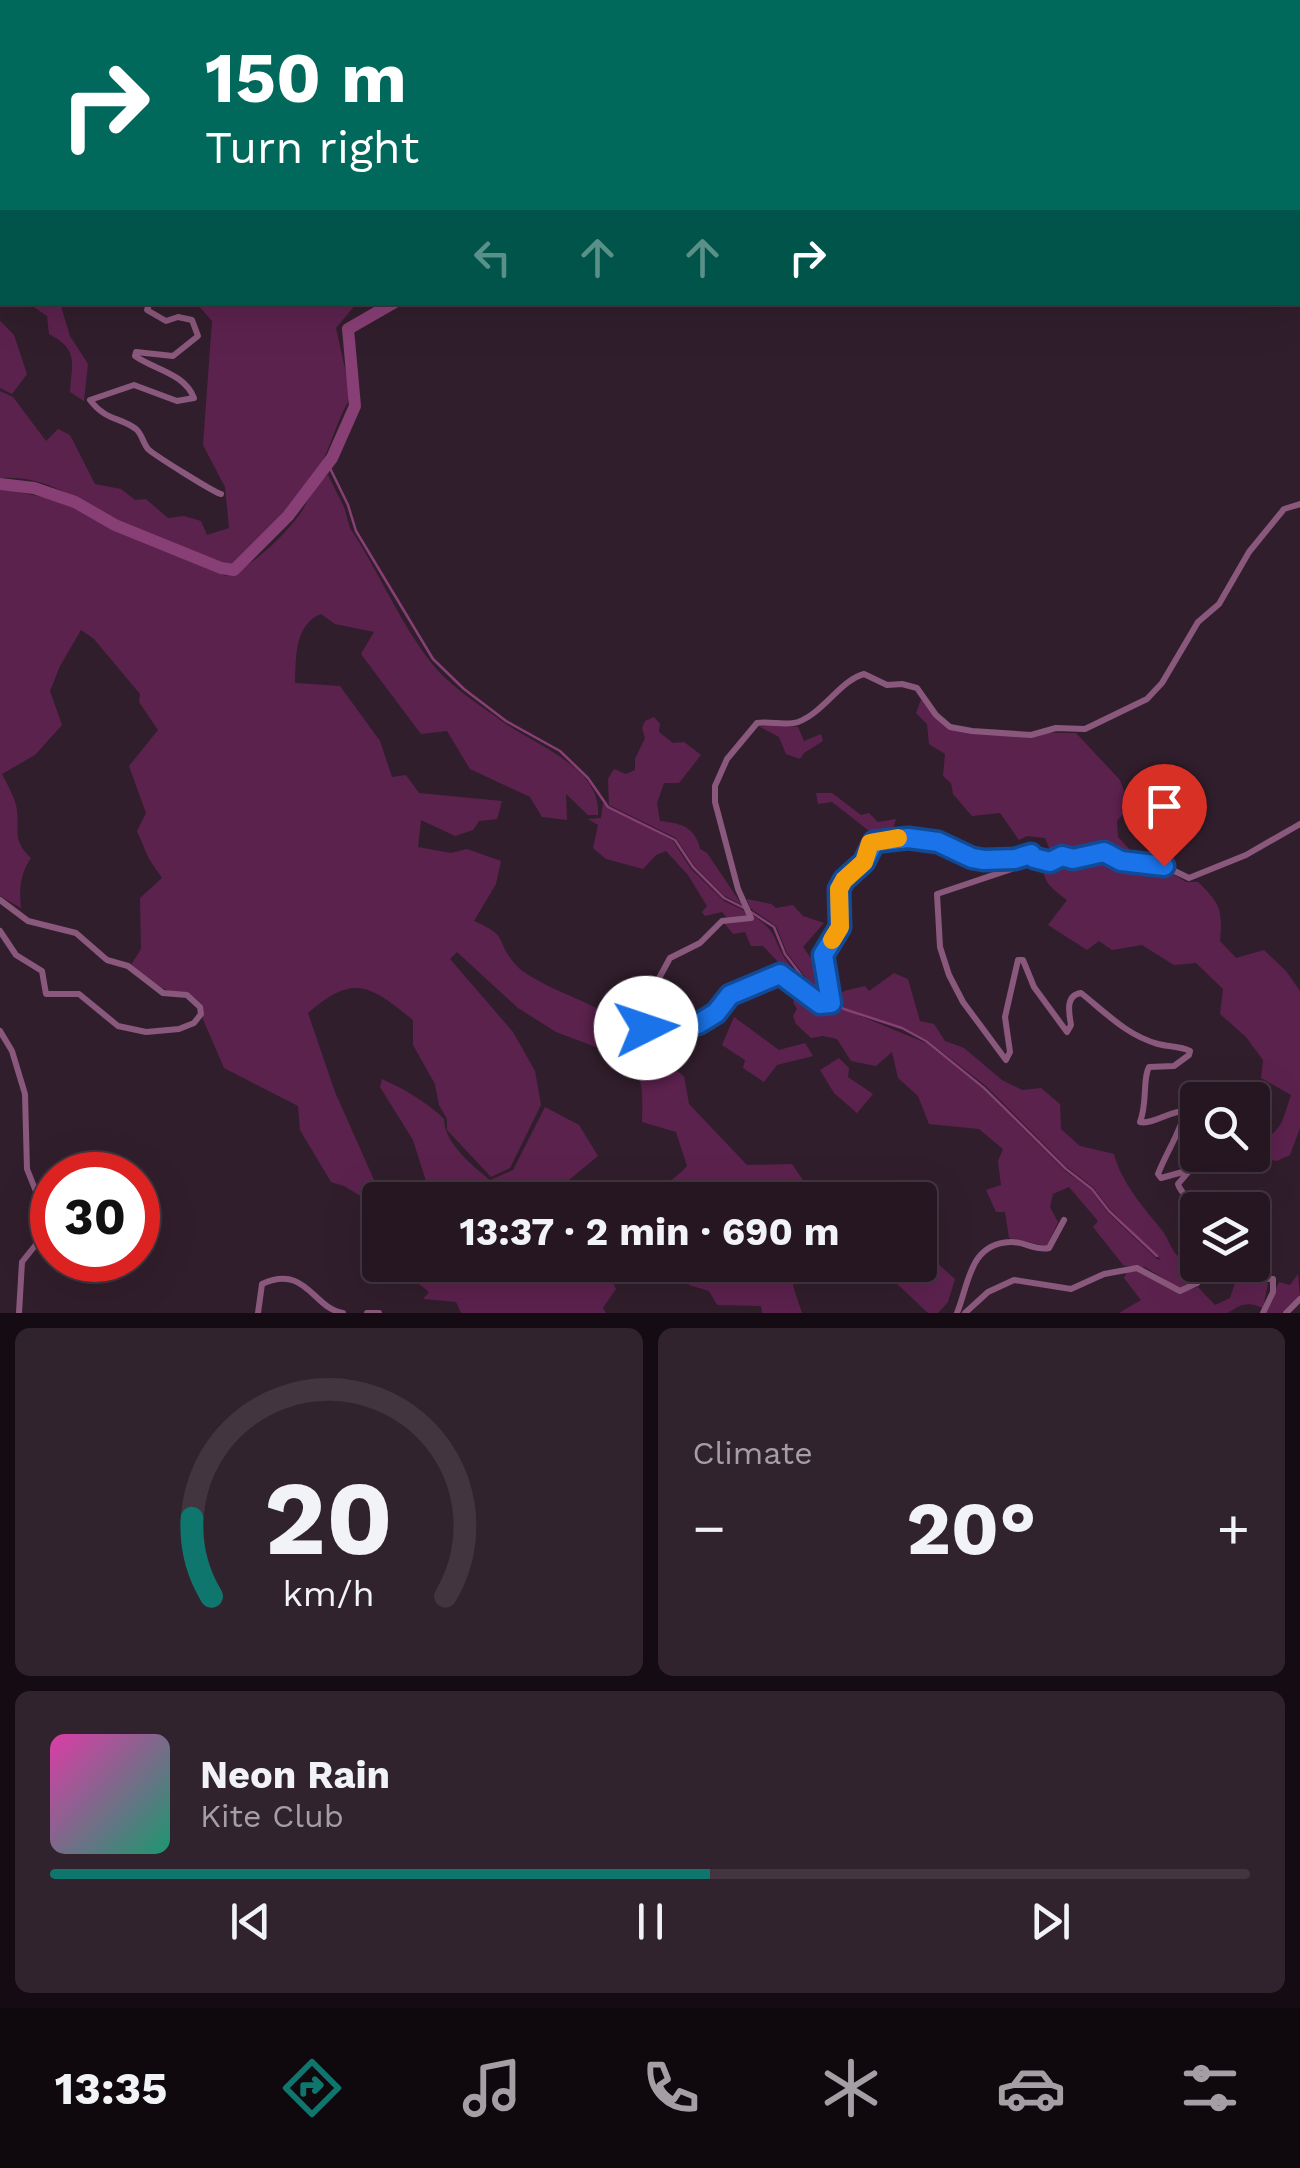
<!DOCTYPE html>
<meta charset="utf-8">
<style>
body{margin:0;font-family:"Work Sans",sans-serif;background:#31232e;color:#f1f3f6;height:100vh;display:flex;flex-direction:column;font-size:38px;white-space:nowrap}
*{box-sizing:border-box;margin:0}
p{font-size:32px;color:#a39fa5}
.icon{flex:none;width:55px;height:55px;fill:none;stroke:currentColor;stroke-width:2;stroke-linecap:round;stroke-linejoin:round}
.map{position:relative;height:1313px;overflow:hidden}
.panel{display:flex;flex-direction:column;gap:15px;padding:15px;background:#140c12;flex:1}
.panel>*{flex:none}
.guide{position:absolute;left:0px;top:0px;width:1300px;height:305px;box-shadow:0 10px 40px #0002,0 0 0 2px #42353f;background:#00695c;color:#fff;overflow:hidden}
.fabs{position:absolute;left:1180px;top:1082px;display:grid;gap:20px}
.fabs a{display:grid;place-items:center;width:90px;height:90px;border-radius:10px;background:#251621;box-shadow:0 10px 40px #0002,0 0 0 2px #42353f;font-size:50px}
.speed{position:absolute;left:30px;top:1152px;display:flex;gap:20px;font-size:50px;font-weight:700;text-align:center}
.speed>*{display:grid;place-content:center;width:130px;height:130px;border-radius:50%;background:#251621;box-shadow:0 10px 40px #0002,0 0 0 2px #42353f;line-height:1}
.speed .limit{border:15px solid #d22;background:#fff;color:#111}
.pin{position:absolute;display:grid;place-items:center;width:85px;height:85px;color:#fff;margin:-102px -42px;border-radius:50% 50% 50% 0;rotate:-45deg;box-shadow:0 0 10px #0007}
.pin .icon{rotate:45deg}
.me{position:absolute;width:110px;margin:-55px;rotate:86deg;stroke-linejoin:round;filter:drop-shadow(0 0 8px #0008)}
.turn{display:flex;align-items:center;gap:35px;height:210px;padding:0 40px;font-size:45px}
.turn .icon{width:130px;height:130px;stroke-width:2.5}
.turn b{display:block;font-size:70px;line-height:85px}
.lanes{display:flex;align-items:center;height:95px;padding:0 40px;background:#0003;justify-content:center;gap:50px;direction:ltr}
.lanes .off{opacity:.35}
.big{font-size:75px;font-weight:700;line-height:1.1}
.panel .tile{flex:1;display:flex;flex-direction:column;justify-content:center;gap:15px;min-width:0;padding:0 35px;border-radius:15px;background:#31232e}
.panel .dial{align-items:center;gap:0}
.dial svg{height:260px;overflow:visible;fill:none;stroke:#42353f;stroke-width:7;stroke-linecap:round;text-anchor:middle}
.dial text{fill:#f1f3f6;stroke:none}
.song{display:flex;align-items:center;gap:30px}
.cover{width:120px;height:120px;border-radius:15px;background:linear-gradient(135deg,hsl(320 70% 55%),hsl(160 70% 35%))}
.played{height:10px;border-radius:5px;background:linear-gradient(90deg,#0f766e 55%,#42353f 55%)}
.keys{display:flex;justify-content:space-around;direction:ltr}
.heat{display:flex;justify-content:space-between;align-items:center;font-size:55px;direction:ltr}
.panel .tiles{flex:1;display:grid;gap:15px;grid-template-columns:1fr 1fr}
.tile:last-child{grid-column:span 2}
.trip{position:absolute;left:362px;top:1182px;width:575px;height:100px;border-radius:10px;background:#251621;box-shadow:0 10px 40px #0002,0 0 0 2px #42353f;font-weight:700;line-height:100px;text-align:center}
.dock{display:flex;height:160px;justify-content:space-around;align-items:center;background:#0f090d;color:#a39fa5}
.dock .icon{width:70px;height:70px}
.dock .on{color:#0f766e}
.dock b{font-size:45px;color:#f1f3f6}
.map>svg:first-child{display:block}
.green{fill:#5c224e}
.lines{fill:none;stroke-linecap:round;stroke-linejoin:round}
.stream{stroke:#883f75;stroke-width:2.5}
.river{stroke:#883f75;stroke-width:12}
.minor{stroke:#8a587c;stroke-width:6}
.route-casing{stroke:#114b97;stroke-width:25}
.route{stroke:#1a73e8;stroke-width:18}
.slow{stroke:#f59e0b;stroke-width:18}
</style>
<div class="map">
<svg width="1300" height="1313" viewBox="0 0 1300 1313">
<rect width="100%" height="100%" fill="#311e2c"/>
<!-- green -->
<g class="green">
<path d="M28 303H60L70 336 88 364 84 401 70 392C72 362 79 350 49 334L47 316Z"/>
<path d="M196 303H357L336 328 351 396C336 422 329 452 315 477 295 512 259 535 233 565 194 556 151 539 116 520 76 500 48 475 0 478V391L13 397 46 441 58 429 70 435 95 484 121 489 135 500 146 499 168 518 184 516 201 521 207 535 229 528 225 487 203 445 212 321Z"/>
<path d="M0 321 14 335 27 374 12 394 0 388Z"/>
<path d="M328 475 344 507 350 528C378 570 398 619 429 660 447 684 475 702 499 719 531 744 602 766 598 815H588L566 794 567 820 542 817 530 797 470 769 447 731 421 734 361 654 374 632 335 624 321 614C294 625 296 658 295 683L340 686 380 741 392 777 406 775 419 793 502 801 497 819 479 821 473 830 455 836 421 820 418 847 451 853 467 849 501 861 496 884 474 921C511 937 494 940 515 964 522 973 538 980 548 986 572 998 646 1024 651 1051L645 1054 610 1039 596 1047 556 1032 518 1008 457 952 450 959 513 1032 535 1071 541 1105 510 1168 491 1177 447 1130V1119L439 1105 435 1084 413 1045V1020C370 985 354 973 308 1013L335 1092 383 1200H380V1208L344 1186 331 1182 300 1130 298 1106 224 1068 202 1017V1004L188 992C162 995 150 979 131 965L141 949 140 898 162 878 149 859 137 831 146 813 129 766 158 730 139 702 140 694 94 639 81 630 60 666 50 691 62 725 35 755 2 774C7 784 13 794 16 805 21 828 10 839 31 858 20 874 19 889 21 908L0 896V488L65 502 116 530 226 576C253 566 283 537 300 514 309 501 313 483 328 475Z"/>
<path d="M922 697 930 710 963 732 1076 733 1120 780 1130 806 1117 821 1118 837 1140 861C1125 859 1118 853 1106 851 1096 850 1068 858 1053 858L1045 838 1027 836 1019 840 1000 813 972 816 953 794 951 783 943 776 945 754 929 744 927 724 916 713Z"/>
<path d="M654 717 660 724 659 732 673 743 684 742 701 755 679 783H664L657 803 660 821C675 823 690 824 697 840 703 853 695 845 707 853L742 905 725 896 694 865 676 838 609 805 608 779 614 769 626 774 635 770V759L645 738 642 728 645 721Z"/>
<path d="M770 724 798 727 804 741 821 734 823 741 804 753 800 759 786 754 779 737 760 727Z"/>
<path d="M832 793 861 815 869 813 878 822 896 819 893 829 873 834 832 802 818 804 816 793Z"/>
<path d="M603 803 673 841 691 869 724 901 747 912 749 918H727L722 912 705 916 702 912 707 906 688 875 666 851 656 855 643 869 606 859 593 848 598 825 588 819 601 818Z"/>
<path d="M1104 855 1166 869 1186 882H1198C1220 903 1223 910 1220 941L1236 958 1264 950 1286 971 1300 991V1128L1290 1155 1277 1161 1262 1158V1140C1283 1131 1284 1115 1291 1095L1261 1078 1263 1060 1246 1037 1220 1014 1223 989 1196 963 1174 965 1142 945 1112 950 1099 941 1087 950 1048 925 1067 900C1052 889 1042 882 1043 863Z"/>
<path d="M747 899 771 904 776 908 793 905 803 916 824 923 803 947 821 973 830 997 810 983 787 953 776 926 750 908Z"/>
<path d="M752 915C781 934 770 937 787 961 799 978 812 989 830 1001L826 1004 810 996 763 946H751L745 932 733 934 724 923 753 920Z"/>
<path d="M894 973 908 979 920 1021 934 1024 945 1041 964 1048 1002 1080 1022 1090 1041 1088 1060 1104 1061 1129 1080 1146 1114 1154C1121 1182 1143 1207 1161 1229 1172 1242 1171 1260 1192 1261L1197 1275 1192 1285 1180 1289 1145 1267 1124 1266 1093 1227 1098 1221 1069 1187 1053 1194 1050 1207 1058 1222 1047 1246 1009 1238 1005 1212H996L986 1190 1001 1185 998 1161 1003 1149 979 1129 929 1124 918 1096 898 1078 892 1052 876 1066 851 1061 837 1039 823 1036 811 1038 796 1024 793 1016 797 1009 793 1002 798 990 819 1006 834 1005 926 1043 983 1089 1065 1171 1091 1190 1108 1213 1157 1259 1161 1260 1110 1209 1093 1187 1067 1167 986 1086 927 1040 902 1027 845 1008 834 999 844 991 865 986 869 991Z"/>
<path d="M734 1017 779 1050 805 1043 813 1056 777 1065 764 1082 743 1068 745 1060 722 1045Z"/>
<path d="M614 1044 644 1057 654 1054 684 1076 689 1104 747 1165 792 1164 816 1199 849 1186 870 1200H637C654 1183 668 1188 687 1166L676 1132 642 1122C643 1083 644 1071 614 1044Z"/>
<path d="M839 1058 849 1068 848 1077 873 1094 857 1113 834 1093 820 1070Z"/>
<path d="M382 1079C404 1089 427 1102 444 1119 444 1143 473 1166 490 1180L513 1170 545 1107 579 1125 598 1156 569 1180 564 1200H432L413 1140 380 1087Z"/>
<path d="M920 1248 955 1279 948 1302 938 1313H928L877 1265H920Z"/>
<path d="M403 1265H605L616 1289 603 1308 606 1313H461L456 1302 423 1299 429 1292 400 1269Z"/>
<path d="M688 1265H807L796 1273 793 1286 802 1313H762L761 1306 717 1305 709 1291 689 1285Z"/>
<path d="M1128 1270H1138L1180 1292 1198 1287 1215 1305 1230 1298 1236 1280 1242 1282 1251 1277 1268 1283 1263 1308C1249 1301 1240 1304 1228 1313H1119L1141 1300 1124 1278Z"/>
<path d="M1298 1274 1300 1297 1282 1313H1266L1279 1282 1290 1285Z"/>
</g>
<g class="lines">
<!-- stream -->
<g class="stream">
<path d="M328 464 348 505 356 531 433 659 464 689 506 721 560 751 588 778 608 807 675 840 693 867 724 898 744 908"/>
<path d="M751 912 774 927 785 954 808 984 827 997"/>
<path d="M833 1001 844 1009 902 1028 926 1041 984 1088 1066 1169 1092 1189 1109 1211 1157 1256"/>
</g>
<!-- river -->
<g class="river">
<path d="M944 2V0"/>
<path d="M0 484 34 488 75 502 115 525 221 568 234 570 288 516 332 458 355 406 348 329 395 302"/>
</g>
<!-- minor -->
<g class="minor">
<path d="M54 2 55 0"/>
<path d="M183 2 184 0"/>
<path d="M0 134 2 133"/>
<path d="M150 302 147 310 166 321 178 317 192 320 198 336 173 356 136 352 135 356C155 370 184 373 194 398L177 401 134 385 90 400C106 421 120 417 136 429 142 434 143 443 148 449 154 455 215 493 221 494"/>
<path d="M1035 859 1051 862 1062 856 1073 859 1104 853 1121 861 1164 866 1189 878 1246 855 1300 824"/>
<path d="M0 900 28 921 76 933 107 960 128 966 163 993 187 995 200 1007 201 1014 194 1023 179 1029 146 1032 118 1026 79 994H46L42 971 16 955 0 931"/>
<path d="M0 1031 12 1051 25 1094 27 1169 41 1204 38 1219 42 1237 22 1262 19 1313"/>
<path d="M1252 1261 1255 1278 1273 1279V1292L1263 1313"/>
<path d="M1197 1283C1198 1279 1195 1208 1192 1204 1187 1196 1181 1193 1178 1184L1190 1170 1161 1178 1158 1174C1166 1153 1181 1131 1185 1111 1169 1111 1153 1125 1140 1122 1148 1101 1142 1080 1149 1067L1174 1066 1189 1055 1190 1051C1180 1046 1169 1047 1158 1044 1126 1035 1105 1012 1081 993 1065 995 1069 1013 1071 1025L1067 1032 1034 987 1023 960H1018L1005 1017 1010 1052 1006 1060 963 1002 949 975 940 947 937 894 1032 862 1035 859 1031 854 1015 859 984 860 938 842 908 838 873 841 864 862 839 889 840 927 824 949 822 962 831 1003 820 1004 780 974 731 995 716 1013 698 1024 650 1031 645 1024 662 997 658 980 670 958 700 943 722 921 751 918 738 889 715 802V786L727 759 757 723C771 721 786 726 798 722 823 713 841 680 864 674L887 685 902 684 917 688 936 715 950 727 972 731 1031 735 1056 728 1085 729 1147 699 1162 683 1198 622 1219 604 1249 552 1284 509 1300 504"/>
<path d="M258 1313 262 1284C307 1264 312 1308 343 1313"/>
<path d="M367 1313H379"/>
<path d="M957 1313C969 1284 969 1244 1010 1242 1024 1241 1035 1251 1049 1248L1064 1220"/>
<path d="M965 1313 988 1292 1014 1280 1071 1289 1104 1274 1137 1268 1180 1291 1197 1283 1213 1265"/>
<path d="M1286 1313 1300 1299"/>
</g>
</g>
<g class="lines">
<!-- route casing -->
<g class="route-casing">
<path id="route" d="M646 1028 650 1031 698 1024 716 1013 730 995 780 974 820 1004 831 1003 823 955 840 927 839 889 844 880 864 862 874 842 908 838 938 842 972 858 984 860 1015 859 1031 854 1034 858 1050 862 1062 856 1073 859 1104 852 1121 861 1164 866"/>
</g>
<!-- route -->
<use href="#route" class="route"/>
<!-- slow -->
<path class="slow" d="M832 940 840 927 839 889 844 880 864 862 870 843 898 838"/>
</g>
</svg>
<div class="fabs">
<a><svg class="icon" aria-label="search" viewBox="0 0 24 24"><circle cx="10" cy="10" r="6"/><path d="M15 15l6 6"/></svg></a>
<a><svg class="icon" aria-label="layers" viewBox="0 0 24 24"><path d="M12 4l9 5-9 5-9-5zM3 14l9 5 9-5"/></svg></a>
</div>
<div class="speed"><div class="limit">30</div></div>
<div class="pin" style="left:1164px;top:866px;background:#d93025"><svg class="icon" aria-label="arrive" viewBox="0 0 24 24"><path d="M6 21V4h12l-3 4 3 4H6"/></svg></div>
<svg class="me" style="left:646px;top:1028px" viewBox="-20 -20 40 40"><circle r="19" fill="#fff"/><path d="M0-13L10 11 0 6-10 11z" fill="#1a73e8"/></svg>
<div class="trip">13:37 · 2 min · 690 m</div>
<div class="guide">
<div class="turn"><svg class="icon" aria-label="right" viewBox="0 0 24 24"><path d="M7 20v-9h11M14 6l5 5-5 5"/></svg><div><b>150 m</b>Turn right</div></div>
<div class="lanes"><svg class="icon off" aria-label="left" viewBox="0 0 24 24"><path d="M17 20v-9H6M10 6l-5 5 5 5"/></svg><svg class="icon off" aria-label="ahead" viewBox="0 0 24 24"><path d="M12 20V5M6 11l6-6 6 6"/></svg><svg class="icon off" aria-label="ahead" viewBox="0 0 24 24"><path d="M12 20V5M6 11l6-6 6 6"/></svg><svg class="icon" aria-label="right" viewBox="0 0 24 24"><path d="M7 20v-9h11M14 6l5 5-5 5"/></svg></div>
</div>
</div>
<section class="panel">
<div class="tiles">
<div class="tile dial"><svg viewBox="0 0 100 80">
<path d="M14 69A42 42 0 1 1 86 69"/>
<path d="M14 69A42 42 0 0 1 8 45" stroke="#0f766e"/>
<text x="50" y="56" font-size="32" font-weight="700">20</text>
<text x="50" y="72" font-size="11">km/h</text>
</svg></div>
<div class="tile"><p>Climate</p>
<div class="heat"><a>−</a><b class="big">20°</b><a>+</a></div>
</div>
<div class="tile">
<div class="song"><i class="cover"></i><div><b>Neon Rain</b><p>Kite Club</p></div></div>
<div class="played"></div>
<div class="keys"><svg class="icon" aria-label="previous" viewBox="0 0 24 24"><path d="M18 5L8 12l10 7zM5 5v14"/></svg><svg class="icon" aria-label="pause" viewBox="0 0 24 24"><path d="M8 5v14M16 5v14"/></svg><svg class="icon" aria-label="next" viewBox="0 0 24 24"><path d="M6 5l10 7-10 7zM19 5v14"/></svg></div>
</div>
</div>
</section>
<nav class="dock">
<b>13:35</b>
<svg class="icon on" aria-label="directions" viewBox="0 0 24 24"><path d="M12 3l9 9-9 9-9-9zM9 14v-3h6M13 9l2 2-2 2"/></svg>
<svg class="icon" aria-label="music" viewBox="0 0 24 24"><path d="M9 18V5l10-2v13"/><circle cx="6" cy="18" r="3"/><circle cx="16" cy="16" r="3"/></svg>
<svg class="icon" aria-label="phone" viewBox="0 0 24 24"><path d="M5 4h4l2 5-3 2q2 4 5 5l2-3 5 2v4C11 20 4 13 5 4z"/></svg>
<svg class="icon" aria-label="climate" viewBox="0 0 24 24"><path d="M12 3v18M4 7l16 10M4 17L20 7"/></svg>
<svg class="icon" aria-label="car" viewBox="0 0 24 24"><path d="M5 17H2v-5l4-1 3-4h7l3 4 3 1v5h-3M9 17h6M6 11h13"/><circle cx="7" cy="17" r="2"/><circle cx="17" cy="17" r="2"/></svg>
<svg class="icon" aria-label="filters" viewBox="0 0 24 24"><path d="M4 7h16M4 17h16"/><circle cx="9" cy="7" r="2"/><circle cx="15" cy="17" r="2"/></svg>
</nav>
